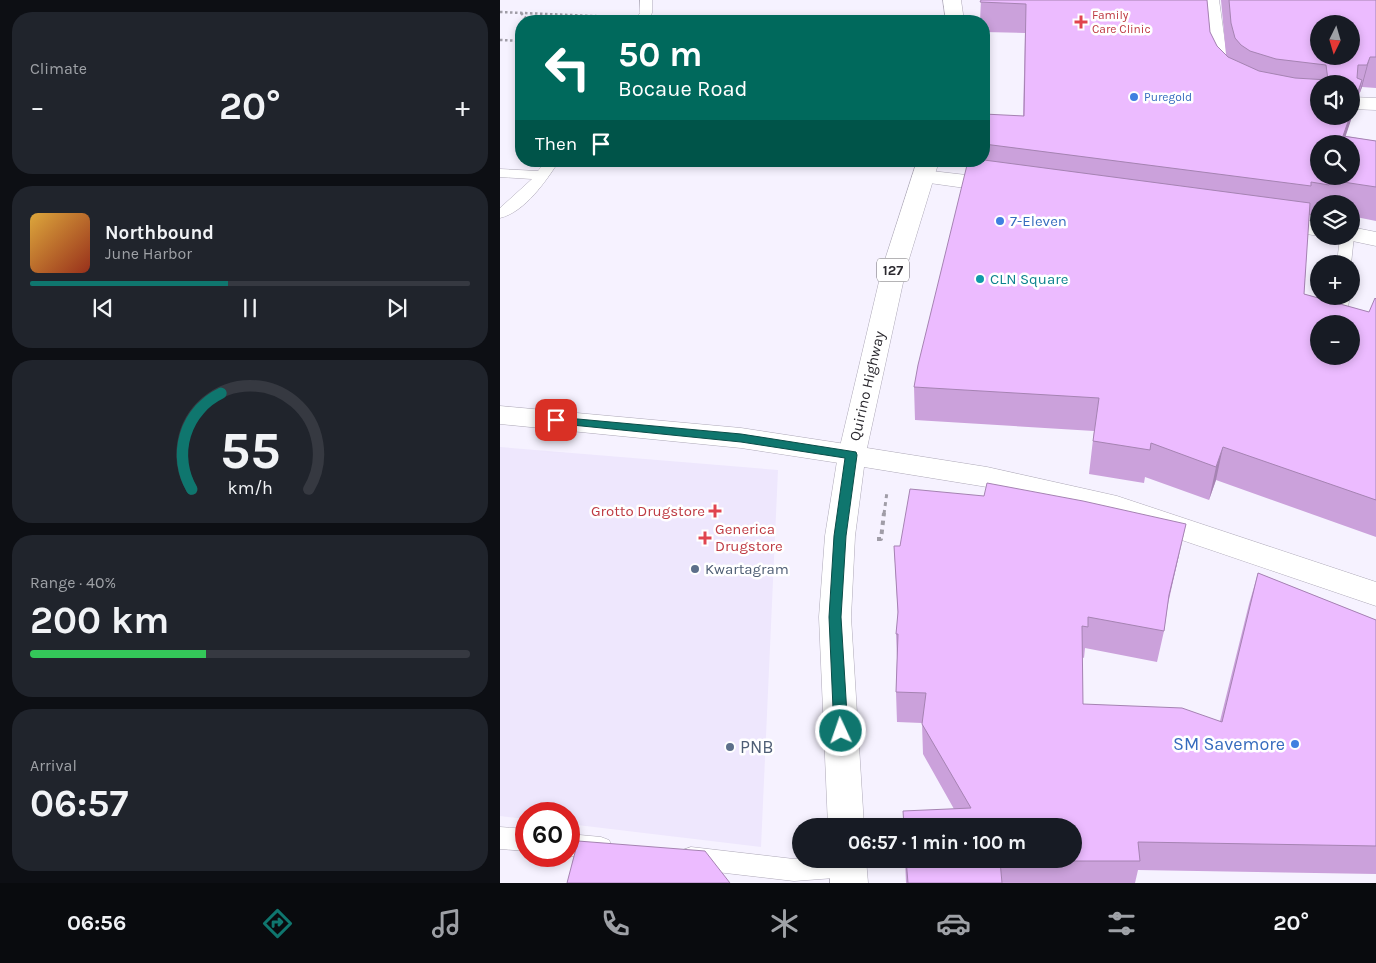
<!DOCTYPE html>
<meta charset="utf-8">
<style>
body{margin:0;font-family:Karla,sans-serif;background:#20242c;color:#f1f3f6;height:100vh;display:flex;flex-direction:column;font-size:19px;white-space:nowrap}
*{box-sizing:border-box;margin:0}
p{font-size:16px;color:#9ea1a6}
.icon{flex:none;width:28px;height:28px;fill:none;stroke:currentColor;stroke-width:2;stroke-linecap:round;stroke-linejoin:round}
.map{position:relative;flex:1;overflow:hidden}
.side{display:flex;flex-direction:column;gap:12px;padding:12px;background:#0d0f14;width:500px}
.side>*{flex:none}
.hud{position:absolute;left:15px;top:15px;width:475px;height:152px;border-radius:20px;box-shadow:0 2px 8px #0003;background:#00695c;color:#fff;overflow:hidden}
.needle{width:32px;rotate:185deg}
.tools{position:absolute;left:810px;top:15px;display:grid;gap:10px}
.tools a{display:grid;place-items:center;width:50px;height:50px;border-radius:50%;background:#171b24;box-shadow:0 2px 8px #0003;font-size:25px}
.speed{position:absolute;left:15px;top:802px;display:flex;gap:10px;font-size:25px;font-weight:700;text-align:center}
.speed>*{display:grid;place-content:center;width:65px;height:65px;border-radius:50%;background:#171b24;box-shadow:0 2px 8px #0003;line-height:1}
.speed .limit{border:8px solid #d22;background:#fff;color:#111}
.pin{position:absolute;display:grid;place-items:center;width:42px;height:42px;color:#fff;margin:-21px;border-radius:10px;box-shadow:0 2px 8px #0006}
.me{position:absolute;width:55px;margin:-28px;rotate:357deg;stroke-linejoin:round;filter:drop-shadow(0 0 4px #0008)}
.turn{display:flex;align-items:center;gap:18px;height:105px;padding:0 20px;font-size:22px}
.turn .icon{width:65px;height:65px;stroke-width:2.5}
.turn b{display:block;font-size:35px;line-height:42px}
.then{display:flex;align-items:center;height:48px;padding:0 20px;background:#0003;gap:10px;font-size:19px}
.big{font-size:38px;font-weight:700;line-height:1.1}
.side .tile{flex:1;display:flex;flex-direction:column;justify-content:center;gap:8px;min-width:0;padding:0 18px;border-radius:20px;background:#20242c}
.side .dial{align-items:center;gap:0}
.dial svg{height:130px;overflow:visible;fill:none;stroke:#363941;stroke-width:7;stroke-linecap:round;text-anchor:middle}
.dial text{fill:#f1f3f6;stroke:none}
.song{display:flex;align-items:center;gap:15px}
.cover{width:60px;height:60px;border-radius:8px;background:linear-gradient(135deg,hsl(40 70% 55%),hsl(10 70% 35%))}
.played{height:5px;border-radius:2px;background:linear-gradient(90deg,#0f766e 45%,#363941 45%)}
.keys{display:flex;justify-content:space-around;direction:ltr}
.heat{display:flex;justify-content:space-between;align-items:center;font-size:28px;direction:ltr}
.charge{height:8px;border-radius:4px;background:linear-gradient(90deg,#34c759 40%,#363941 0)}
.trip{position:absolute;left:292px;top:818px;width:290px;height:50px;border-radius:25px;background:#171b24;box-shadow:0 2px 8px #0003;font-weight:700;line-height:50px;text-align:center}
.dock{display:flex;height:80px;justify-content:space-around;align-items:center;background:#090b0e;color:#9ea1a6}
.dock .icon{width:35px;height:35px}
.dock .current{color:#0f766e}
.dock b{font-size:22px;color:#f1f3f6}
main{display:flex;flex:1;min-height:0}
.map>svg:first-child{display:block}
.built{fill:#eee7fd}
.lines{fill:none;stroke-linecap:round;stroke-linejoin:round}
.service-casing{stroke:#aea9b8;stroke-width:1}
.minor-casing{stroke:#aea9b8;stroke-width:1}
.tertiary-casing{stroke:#aea9b8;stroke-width:1}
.primary-casing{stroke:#aea9b8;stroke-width:1}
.path-far2{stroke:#a09da7;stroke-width:2.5;stroke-dasharray:2.5 2.5;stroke-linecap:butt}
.path-far1{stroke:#a09da7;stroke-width:3;stroke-dasharray:4 4;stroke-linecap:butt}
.path{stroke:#a09da7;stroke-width:4;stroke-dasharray:4.5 4.5;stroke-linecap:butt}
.service{fill:#fff;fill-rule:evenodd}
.minor{fill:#fff;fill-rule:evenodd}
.tertiary{fill:#fff;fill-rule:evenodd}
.primary{fill:#fff;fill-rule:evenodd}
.wall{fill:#cba1db}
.shaded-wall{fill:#a583b2}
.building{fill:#ecbbff;stroke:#a583b2;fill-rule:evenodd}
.route{fill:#0f766e;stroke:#0a4d48}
.health-dot{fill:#e0444e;stroke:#fff;stroke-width:2}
.shop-dot{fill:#3f7fe0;stroke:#fff;stroke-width:2}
.culture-dot{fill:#0f9aa8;stroke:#fff;stroke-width:2}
.service-dot{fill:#5c6f8a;stroke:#fff;stroke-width:2}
.labels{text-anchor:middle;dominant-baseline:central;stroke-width:5;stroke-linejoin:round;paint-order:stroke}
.far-health-label{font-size:12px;fill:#be3a42;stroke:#fff;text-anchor:start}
.far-shop-label{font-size:12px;fill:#366cbe;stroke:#fff;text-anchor:start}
.shield{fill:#fff;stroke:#6b696d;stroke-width:1}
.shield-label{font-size:14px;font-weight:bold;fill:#2b292f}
.shop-label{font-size:15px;fill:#366cbe;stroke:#fff;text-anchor:start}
.culture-label{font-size:15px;fill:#0d838f;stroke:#fff;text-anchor:start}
.street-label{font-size:15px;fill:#2b292f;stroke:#fff}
.health-label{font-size:15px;fill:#be3a42;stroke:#fff;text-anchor:end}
.service-label{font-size:15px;fill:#4e5e75;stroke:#fff;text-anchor:start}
.near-shop-label{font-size:18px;fill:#366cbe;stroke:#fff;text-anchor:end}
.near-service-label{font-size:18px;fill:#4e5e75;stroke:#fff;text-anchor:start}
</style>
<main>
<section class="side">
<div class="tile"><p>Climate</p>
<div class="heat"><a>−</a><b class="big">20°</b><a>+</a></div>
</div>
<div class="tile">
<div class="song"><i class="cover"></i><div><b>Northbound</b><p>June Harbor</p></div></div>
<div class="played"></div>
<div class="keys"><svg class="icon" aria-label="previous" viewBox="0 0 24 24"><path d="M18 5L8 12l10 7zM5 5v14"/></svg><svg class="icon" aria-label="pause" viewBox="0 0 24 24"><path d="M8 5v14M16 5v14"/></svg><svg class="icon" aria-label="next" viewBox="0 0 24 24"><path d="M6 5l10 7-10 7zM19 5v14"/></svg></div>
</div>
<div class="tile dial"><svg viewBox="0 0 100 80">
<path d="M14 69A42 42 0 1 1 86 69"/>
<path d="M14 69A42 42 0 0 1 32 10" stroke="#0f766e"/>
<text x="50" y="56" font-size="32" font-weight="700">55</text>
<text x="50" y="72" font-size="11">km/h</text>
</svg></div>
<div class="tile"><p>Range · 40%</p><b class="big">200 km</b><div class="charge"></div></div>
<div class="tile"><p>Arrival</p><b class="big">06:57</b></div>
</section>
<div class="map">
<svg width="876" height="883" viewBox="0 0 876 883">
<rect width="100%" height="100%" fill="#f6f2ff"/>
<!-- built -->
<path class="built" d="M0 447 278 470 261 847 69 824V814H26V819L0 816Z"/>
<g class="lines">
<!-- service casing -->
<g class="service-casing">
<g id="service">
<path d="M140 0H152V13L147 21H135L140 13Z"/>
<path d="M45 161H59C46 181 25 212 0 218V208L32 179 0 177V169L38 171Z"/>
<path d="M851 233 854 236 851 264H837L840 236H851Z"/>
<path d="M834 296H850L846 317 840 318 832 313Z"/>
<path d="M0 827 26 829V851L0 849Z"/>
<path d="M69 834 101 837 109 840 113 848 109 856 101 859 69 856Z"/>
<path d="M191 847 294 859H357L360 866 356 874 348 877 294 881 191 869 183 866 179 858 183 850Z"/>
</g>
</g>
<!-- minor casing -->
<g class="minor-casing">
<g id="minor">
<path d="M701 0H719L729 71 736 81 733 85H719L709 71Z"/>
<path d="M851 97 876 98V110L851 109Z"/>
</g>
</g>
<!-- tertiary casing -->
<g class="tertiary-casing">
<g id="tertiary">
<path d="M423 170 501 179 509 181 512 186 509 191 501 193 415 181 412 176 415 171Z"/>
<path d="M771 215 819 222V236L763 227 760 222 763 217Z"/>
<path d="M851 227 876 232V246L843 239 841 236H851Z"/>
<path d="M0 406 241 428 352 445 362 448 366 455 362 462 352 465 241 448 0 424Z"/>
</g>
</g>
<!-- primary casing -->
<g class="primary-casing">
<g id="primary">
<path d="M443 0H461L464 21H446Z"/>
<path d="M417 161H439L406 269 367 448 487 467 617 496 876 582V606L614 517 487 487 364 467 355 536 351 617 364 826H328L319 617 325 536 338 455 382 269Z"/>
<path d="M330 859H366L368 883H330Z"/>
</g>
</g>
<!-- path-far2 -->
<g class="path-far2">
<path d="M0 12 116 17"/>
<path d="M21 13 29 21"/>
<path d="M0 40 21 41"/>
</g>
<!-- path-far1 -->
<path class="path-far1" d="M384 514 387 492"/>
<!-- path -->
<path class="path" d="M377 539H381L384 513"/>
<!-- service -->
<use href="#service" class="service"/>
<!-- minor -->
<use href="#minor" class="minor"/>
<!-- tertiary -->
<use href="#tertiary" class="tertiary"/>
<!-- primary -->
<use href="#primary" class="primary"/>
</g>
<!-- wall -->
<g class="wall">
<path d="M481 0H707L710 32 717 46 726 55 721 0H876V88L862 87 859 95H858L854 111 845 136 876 141V221L851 216V204H819V217L809 215 804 294 869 312 876 299V537L716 480 709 500 645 477 644 483 589 474 594 431 415 420 414 387 484 161V115L523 116 525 33 484 32V21H480Z"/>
<path d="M394 546 679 555 668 604 664 631 657 662 585 648 584 658 582 657 583 704 720 721 749 604 758 573 876 620V874L638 870 635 883H406L405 859 454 809 423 754 422 723 397 722 396 692 397 658 396 634 398 617Z"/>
</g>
<!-- shaded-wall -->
<g class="shaded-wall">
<path d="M870 57 862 87 859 95 867 65Z"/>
<path d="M862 80 854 111 843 144V136L850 116H851V111Z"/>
<path d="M723 447 716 480 709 500 716 467Z"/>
<path d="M686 524 679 555 662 626 669 595Z"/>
</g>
<!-- building -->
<g class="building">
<path d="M481 0H707L710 32 717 46 728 57 759 71 795 78 828 80 826 65 776 59 750 51 741 45 735 38 731 23 729 0H876V57H870L867 65H858L857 78 862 80 851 111V84H819V116H850L843 136 876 141V187L830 180 829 185 811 182V186L484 144V114L524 116 526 4 480 2ZM819 24H851V56H819ZM819 144H851V176H819Z"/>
<path d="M484 160 810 203 804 294 869 312 875 298 876 299V500L723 447 716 467 651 443 650 450 593 441 599 398 414 387 418 365 468 161H484ZM819 324H851V356H819Z"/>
<path d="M487 483 583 501 686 524 669 595 664 631 588 617V627L582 626 583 704 682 708 722 722 758 573 876 620V846L638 842 640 861H500L502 883H408L406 859H574V826H404L403 811 471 808 422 724 426 693 396 692 398 634H396L398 612 394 546H400L410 489 484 496Z"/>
<path d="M78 841 205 851 230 883H67Z"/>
</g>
<!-- route -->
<path class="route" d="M56 417 241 434 356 452 357 455 346 536 341 617 348 731 346 735 341 737 336 735 334 731 329 617 334 536 345 458 241 442 52 423V418Z"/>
<!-- markers -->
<g class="health-dot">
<path d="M578.5 14.5h5v5h5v5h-5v5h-5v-5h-5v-5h5z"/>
<path d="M212.5 503.5h5v5h5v5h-5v5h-5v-5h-5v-5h5z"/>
<path d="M202.5 530.5h5v5h5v5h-5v5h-5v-5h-5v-5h5z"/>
</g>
<g class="shop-dot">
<circle cx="634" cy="97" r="5"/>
<circle cx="500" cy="221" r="5"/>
<circle cx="795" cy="744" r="5"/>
</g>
<circle class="culture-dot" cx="480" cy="279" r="5"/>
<g class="service-dot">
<circle cx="195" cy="569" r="5"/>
<circle cx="230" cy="747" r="5"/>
</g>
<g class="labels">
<!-- far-health labels -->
<g class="far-health-label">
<text x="592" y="15">Family<tspan x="592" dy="14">Care Clinic</tspan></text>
</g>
<!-- far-shop labels -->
<g class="far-shop-label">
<text x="644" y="97">Puregold</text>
</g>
<!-- shield labels -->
<rect class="shield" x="377" y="258.5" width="32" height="23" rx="4"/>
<g class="shield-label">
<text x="393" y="270">127</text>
</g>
<!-- shop labels -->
<g class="shop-label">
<text x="510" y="221">7-Eleven</text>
</g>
<!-- culture labels -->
<g class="culture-label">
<text x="490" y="279">CLN Square</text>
</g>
<!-- street labels -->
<g class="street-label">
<text transform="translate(367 386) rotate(-77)">Quirino Highway</text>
</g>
<!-- health labels -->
<g class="health-label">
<text x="205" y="511">Grotto Drugstore</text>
<text x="215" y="529" text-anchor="start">Generica<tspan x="215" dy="17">Drugstore</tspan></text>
</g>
<!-- service labels -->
<g class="service-label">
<text x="205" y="569">Kwartagram</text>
</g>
<!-- near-shop labels -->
<g class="near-shop-label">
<text x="785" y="744">SM Savemore</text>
</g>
<!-- near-service labels -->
<g class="near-service-label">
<text x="240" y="747">PNB</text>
</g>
</g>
</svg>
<div class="tools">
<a><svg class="needle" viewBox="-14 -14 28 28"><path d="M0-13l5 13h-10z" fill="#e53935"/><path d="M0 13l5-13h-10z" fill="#9ea1a6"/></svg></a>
<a><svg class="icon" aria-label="sound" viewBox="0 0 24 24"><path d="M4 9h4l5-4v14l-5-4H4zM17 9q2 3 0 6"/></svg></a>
<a><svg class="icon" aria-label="search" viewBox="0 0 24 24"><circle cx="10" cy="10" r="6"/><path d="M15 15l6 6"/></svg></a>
<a><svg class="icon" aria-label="layers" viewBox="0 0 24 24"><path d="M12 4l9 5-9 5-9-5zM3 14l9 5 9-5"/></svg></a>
<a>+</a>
<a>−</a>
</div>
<div class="speed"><div class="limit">60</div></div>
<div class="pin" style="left:56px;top:420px;background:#d93025"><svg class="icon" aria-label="arrive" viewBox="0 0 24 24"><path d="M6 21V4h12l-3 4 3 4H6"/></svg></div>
<svg class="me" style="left:341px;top:731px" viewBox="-20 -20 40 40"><circle r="17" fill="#0f766e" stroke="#fff" stroke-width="3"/><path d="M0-11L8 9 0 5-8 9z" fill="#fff"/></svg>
<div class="trip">06:57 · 1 min · 100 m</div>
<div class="hud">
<div class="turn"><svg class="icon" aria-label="left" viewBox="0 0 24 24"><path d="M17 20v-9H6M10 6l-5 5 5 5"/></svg><div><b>50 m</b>Bocaue Road</div></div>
<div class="then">Then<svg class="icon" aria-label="arrive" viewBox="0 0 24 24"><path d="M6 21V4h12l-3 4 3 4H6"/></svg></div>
</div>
</div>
</main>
<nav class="dock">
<b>06:56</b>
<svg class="icon current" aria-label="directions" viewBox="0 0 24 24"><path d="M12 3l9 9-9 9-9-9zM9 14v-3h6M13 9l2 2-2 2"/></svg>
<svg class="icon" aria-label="music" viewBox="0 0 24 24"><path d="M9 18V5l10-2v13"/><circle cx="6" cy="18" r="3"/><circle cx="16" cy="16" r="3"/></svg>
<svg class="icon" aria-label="phone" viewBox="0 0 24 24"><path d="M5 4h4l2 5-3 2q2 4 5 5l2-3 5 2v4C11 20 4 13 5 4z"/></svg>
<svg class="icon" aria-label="climate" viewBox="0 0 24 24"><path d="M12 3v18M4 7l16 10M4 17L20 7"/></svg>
<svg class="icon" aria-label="car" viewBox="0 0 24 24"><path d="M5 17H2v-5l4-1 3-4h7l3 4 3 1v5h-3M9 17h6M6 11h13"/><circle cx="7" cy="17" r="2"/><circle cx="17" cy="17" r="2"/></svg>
<svg class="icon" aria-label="filters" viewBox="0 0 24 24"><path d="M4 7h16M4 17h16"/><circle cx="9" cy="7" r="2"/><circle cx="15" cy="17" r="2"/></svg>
<b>20°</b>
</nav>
